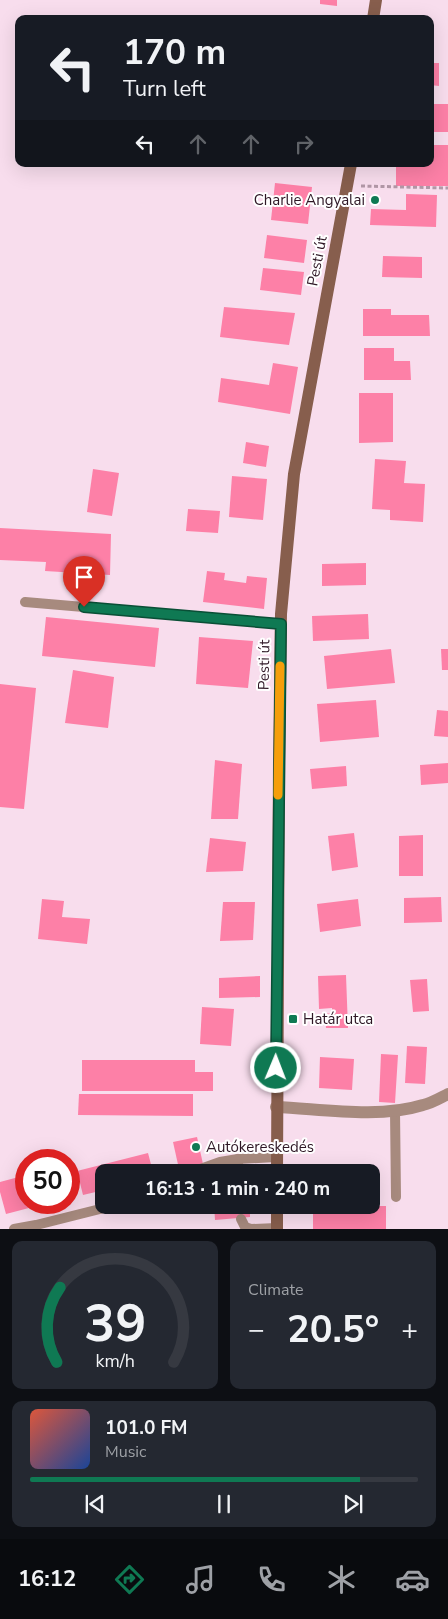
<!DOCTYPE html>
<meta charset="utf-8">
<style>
body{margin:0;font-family:"Nunito Sans",sans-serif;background:#242831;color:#f1f3f6;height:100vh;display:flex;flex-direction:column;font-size:19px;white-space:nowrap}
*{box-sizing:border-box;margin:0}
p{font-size:16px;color:#9ea1a6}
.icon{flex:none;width:28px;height:28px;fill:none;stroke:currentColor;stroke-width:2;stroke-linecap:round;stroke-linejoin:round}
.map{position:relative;height:1229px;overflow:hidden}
.details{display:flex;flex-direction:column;gap:12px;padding:12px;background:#0d0f14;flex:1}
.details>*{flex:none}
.hud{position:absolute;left:15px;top:15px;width:419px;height:152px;border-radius:10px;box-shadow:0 5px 20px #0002;background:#171b24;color:#f1f3f6;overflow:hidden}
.speed{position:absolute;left:15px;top:1149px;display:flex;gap:10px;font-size:25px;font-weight:700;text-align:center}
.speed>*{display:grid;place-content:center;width:65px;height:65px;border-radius:50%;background:#171b24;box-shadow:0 5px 20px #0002;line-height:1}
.speed .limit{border:8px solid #d22;background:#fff;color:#111}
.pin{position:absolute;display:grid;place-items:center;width:42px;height:42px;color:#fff;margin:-51px -21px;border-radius:50% 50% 50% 0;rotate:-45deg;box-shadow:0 0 5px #0007}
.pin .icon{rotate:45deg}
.me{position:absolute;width:55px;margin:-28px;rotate:1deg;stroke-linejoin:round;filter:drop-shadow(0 0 4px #0008)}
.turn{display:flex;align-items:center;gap:18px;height:105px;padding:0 25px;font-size:22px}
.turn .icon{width:65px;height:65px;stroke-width:2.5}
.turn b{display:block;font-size:35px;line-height:42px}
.lanes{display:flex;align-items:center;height:48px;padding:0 25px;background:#0003;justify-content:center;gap:25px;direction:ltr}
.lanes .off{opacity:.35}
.big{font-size:38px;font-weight:700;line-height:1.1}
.details .widget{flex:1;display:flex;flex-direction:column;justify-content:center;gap:8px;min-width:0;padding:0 18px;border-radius:10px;background:#242831}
.details .dial{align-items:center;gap:0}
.dial svg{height:130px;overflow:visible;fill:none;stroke:#363941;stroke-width:7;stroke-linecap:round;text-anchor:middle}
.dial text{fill:#f1f3f6;stroke:none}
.song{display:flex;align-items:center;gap:15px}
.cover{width:60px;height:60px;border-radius:8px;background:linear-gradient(135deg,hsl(10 70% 55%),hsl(220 70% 35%))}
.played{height:5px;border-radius:2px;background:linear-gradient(90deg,#0f7953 85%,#363941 85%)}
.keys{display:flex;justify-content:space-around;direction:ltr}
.heat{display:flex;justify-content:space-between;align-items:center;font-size:28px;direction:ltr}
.details .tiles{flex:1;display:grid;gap:12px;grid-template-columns:1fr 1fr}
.widget:last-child{grid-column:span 2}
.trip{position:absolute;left:95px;top:1164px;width:285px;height:50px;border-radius:10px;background:#171b24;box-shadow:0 5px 20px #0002;font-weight:700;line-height:50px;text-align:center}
.menu{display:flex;height:80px;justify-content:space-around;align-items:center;background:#090b0e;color:#9ea1a6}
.menu .icon{width:35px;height:35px}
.menu .selected{color:#0f7953}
.menu b{font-size:22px;color:#f1f3f6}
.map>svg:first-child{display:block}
.building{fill:#fd80a7}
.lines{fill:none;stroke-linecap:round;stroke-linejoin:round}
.path{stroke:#b298a7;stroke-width:3;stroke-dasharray:4 2.5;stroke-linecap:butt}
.service{stroke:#a78a7e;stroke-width:10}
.minor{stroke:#a78a7e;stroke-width:12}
.secondary{stroke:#875e4d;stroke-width:12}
.route-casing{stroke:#0a4f36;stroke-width:12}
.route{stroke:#0f7953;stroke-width:9}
.slow{stroke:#f59e0b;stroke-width:9}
.poi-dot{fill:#0f7953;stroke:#fff;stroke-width:2}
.labels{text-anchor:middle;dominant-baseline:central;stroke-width:4;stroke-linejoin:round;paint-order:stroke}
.poi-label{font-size:15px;fill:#2e1725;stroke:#fff;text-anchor:start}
.street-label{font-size:15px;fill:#2e1725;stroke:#fff}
</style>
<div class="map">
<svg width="448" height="1229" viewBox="0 0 448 1229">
<rect width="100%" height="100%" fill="#f8dded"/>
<!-- building -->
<g class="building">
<path d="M320 0H337V6L320 4Z"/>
<path d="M430 63H439V86L430 85Z"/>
<rect x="430" y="104" width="18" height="28"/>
<path d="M430 145H448V186H396V164H430Z"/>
<path d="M275 183 312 187 308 224 271 220Z"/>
<path d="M406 194 437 195 436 227 370 225 371 209 406 210Z"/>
<path d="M267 235 307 240 304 263 264 258Z"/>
<path d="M383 256 422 257V278L382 277Z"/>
<path d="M263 268 304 272 301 295 260 290Z"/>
<path d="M224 307 295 313 289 345 220 337Z"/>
<path d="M363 309H391V315H429L430 336H363Z"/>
<path d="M364 348H394V361H410L411 380H364Z"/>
<path d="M273 363 298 367 290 414 218 402 221 378 269 385Z"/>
<path d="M359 393H393V442L359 443Z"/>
<path d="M246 442 269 446 266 467 243 463Z"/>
<path d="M375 459 406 461 404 483 425 484 423 522 390 520V510L372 509Z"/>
<path d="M93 469 119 473 112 516 87 512Z"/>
<path d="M232 476 267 479 263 520 229 517Z"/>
<path d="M188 509 220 511 218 533 186 531Z"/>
<path d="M0 528 111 534 110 575 45 571 46 562 0 560Z"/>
<path d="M366 563V585L322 586V564Z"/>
<path d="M207 571 225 573 224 580 246 583 247 576 267 578 264 609 203 602Z"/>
<path d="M368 614 369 639 313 641 312 616Z"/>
<path d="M46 617 159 628 155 667 42 656Z"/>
<path d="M199 637 253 641 248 688 196 684Z"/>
<path d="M391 649 395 683 327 689 324 656Z"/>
<path d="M441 649H448V670H442Z"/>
<path d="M73 670 114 677 108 728 65 723Z"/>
<path d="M0 684 36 688 24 809 0 807Z"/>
<path d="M376 700 379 737 320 742 317 704Z"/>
<path d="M437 710 448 711V737L434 736Z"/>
<path d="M215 760 242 764 238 819H211Z"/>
<path d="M448 763V783L421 785 420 765Z"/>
<path d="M346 766 347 786 312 789 310 769Z"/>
<path d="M354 833 358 867 332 871 328 836Z"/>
<path d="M423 835V876H399V836Z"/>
<path d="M210 838 246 842 243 871 206 872Z"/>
<path d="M441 897 442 922 404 923V898Z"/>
<path d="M42 899 64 901 62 917 90 919 87 944 38 939Z"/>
<path d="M358 899 361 926 320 932 317 904Z"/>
<path d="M223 902H255L253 940 220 941Z"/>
<path d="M346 975 348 1028H326L325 1014 332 1013V1008L319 1009 318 976Z"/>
<path d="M260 976V997L219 998V978Z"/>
<path d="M427 979 429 1011 413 1012 410 980Z"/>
<path d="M202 1007 234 1009 231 1046 200 1044Z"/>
<path d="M407 1046 427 1047 425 1084 405 1083Z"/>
<path d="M381 1054 398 1055 395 1103 379 1102Z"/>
<path d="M320 1057 354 1059 352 1090 319 1088Z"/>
<path d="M82 1060H195V1072H213V1091H82Z"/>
<path d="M79 1094H193V1116L78 1115Z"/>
<path d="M197 1137 203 1164 179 1169 173 1142Z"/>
<path d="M148 1153 153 1172H104V1190L83 1195 77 1171Z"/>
<path d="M26 1175V1202L48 1203 6 1214 0 1192V1182Z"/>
<path d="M214 1205H250V1217L215 1220Z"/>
<rect x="313" y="1206" width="73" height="23"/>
</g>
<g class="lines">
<!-- path -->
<path class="path" d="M361 186 448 188"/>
<!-- service -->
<g class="service">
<path d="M25 602 281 624"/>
<path d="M395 1111 396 1197"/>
<path d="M238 1159V1172"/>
<path d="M192 1172 220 1162 238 1159 276 1157"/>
<path d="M241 1219 245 1227 251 1229 277 1228"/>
<path d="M14 1229 36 1225 100 1209 110 1205"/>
</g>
<!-- minor -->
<path class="minor" d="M276 1107C322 1109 378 1119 423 1105 432 1103 440 1098 448 1094"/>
<!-- secondary -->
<g class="secondary">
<path d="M373 19 376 0"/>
<path d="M277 1172 279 761 281 614 294 474 351 164"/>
<path d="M277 1205V1229"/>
</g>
</g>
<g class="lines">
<!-- route casing -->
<g class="route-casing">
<path id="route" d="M84 607 281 624 276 1068"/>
</g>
<!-- route -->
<use href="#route" class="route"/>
<!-- slow -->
<path class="slow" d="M278 795 280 666"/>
</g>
<!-- markers -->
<g class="poi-dot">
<circle cx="375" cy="200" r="5"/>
<rect x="288" y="1014" width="10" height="10" rx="2.5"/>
<circle cx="196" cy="1147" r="5"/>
</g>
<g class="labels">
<!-- poi labels -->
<g class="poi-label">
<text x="365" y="200" text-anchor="end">Charlie Angyalai</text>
<text x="303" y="1019">Határ utca</text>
<text x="206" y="1147">Autókereskedés</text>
</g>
<!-- street labels -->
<g class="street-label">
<text transform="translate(317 261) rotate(-79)">Pesti út</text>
<text transform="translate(264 665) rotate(-89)">Pesti út</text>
</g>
</g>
</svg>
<div class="speed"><div class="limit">50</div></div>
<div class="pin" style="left:84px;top:607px;background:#d93025"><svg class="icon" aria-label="arrive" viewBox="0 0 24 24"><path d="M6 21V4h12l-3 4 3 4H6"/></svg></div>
<svg class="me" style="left:276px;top:1068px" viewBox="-20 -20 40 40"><circle r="17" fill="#0f7953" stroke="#fff" stroke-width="3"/><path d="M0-11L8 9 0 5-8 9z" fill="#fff"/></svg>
<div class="trip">16:13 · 1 min · 240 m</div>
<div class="hud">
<div class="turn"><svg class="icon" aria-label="left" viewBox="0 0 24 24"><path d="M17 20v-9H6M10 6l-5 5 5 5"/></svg><div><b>170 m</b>Turn left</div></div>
<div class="lanes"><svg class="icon" aria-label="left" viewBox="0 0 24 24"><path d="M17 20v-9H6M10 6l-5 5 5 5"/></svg><svg class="icon off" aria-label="ahead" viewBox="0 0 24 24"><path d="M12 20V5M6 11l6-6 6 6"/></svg><svg class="icon off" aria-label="ahead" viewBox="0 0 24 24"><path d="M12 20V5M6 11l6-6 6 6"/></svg><svg class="icon off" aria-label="right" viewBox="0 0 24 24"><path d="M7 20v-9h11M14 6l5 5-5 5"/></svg></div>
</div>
</div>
<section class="details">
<div class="tiles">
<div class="widget dial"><svg viewBox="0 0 100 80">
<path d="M14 69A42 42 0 1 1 86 69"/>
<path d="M14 69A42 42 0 0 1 16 23" stroke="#0f7953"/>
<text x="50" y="56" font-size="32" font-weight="700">39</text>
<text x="50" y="72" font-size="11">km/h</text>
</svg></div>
<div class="widget"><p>Climate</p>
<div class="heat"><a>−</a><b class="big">20.5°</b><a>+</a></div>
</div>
<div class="widget">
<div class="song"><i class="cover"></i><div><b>101.0 FM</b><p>Music</p></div></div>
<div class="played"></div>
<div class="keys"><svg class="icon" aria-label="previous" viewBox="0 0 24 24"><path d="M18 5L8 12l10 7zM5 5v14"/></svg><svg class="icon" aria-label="pause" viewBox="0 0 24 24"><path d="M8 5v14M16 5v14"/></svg><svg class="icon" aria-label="next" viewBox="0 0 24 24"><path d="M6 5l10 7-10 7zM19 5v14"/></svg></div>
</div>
</div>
</section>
<nav class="menu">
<b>16:12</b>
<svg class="icon selected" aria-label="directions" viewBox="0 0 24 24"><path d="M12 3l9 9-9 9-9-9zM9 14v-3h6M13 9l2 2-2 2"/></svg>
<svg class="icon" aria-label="music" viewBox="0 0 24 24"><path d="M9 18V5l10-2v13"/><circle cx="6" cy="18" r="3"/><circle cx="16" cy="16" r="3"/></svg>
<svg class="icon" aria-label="phone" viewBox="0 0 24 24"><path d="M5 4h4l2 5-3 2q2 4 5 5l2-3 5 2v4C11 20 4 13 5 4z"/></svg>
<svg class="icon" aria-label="climate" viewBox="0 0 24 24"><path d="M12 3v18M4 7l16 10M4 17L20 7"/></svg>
<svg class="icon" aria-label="car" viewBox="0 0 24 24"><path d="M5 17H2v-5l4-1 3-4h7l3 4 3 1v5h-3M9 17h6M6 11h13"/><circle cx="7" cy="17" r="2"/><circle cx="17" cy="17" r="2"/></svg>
</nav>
